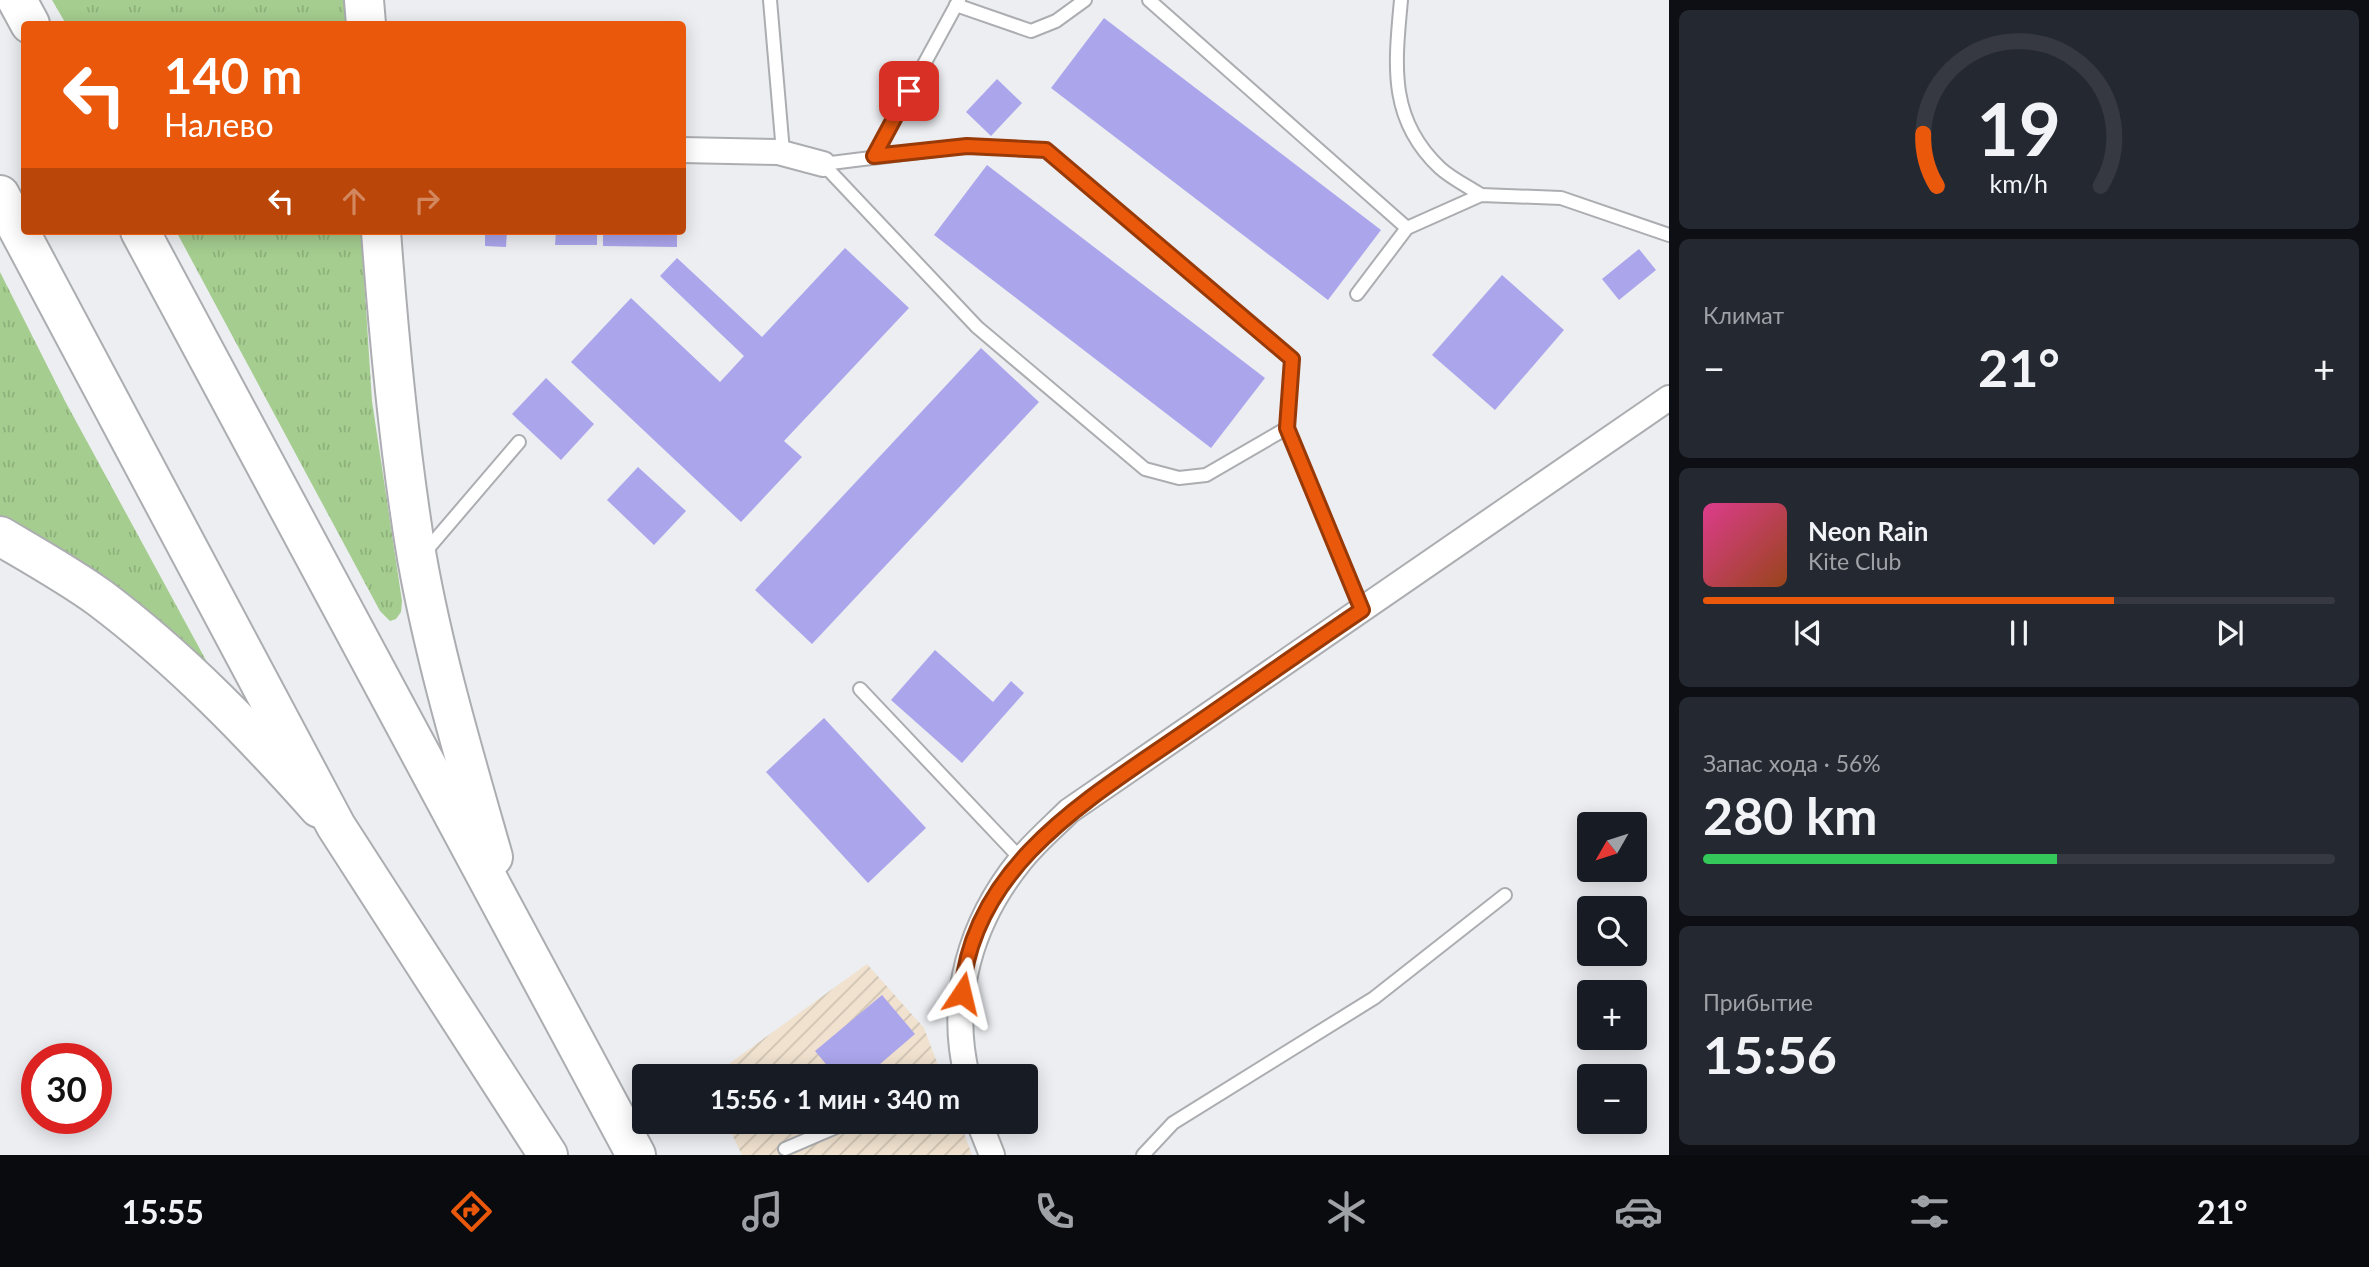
<!DOCTYPE html>
<html lang="ru">
<meta charset="utf-8">
<style>
body{margin:0;font-family:Lato,sans-serif;background:#242831;color:#f1f3f6;height:100vh;display:flex;flex-direction:column;font-size:26px;white-space:nowrap}
*{box-sizing:border-box;margin:0}
p{font-size:23px;color:#9ea1a6}
.icon{flex:none;width:38px;height:38px;fill:none;stroke:currentColor;stroke-width:2;stroke-linecap:round;stroke-linejoin:round}
.map{position:relative;flex:1;overflow:hidden}
.side{display:flex;flex-direction:column;gap:10px;padding:10px;background:#0d0f14;width:700px}
.side>*{flex:none}
.guide{position:absolute;left:21px;top:21px;width:665px;height:214px;border-radius:7px;box-shadow:0 4px 18px #0003;background:#ea580c;color:#fff;overflow:hidden}
.needle{width:46px;rotate:231deg}
.buttons{position:absolute;left:1577px;top:812px;display:grid;gap:14px}
.buttons a{display:grid;place-items:center;width:70px;height:70px;border-radius:7px;background:#171b24;box-shadow:0 4px 18px #0003;font-size:35px}
.speed{position:absolute;left:21px;top:1043px;display:flex;gap:14px;font-size:35px;font-weight:700;text-align:center}
.speed>*{display:grid;place-content:center;width:91px;height:91px;border-radius:50%;background:#171b24;box-shadow:0 4px 18px #0003;line-height:1}
.speed .limit{border:10px solid #d22;background:#fff;color:#111}
.pin{position:absolute;display:grid;place-items:center;width:60px;height:60px;color:#fff;margin:-30px;border-radius:14px;box-shadow:0 4px 10px #0006}
.me{position:absolute;width:77px;margin:-38px;rotate:10deg;stroke-linejoin:round;filter:drop-shadow(0 0 5px #0008)}
.turn{display:flex;align-items:center;gap:24px;height:147px;padding:0 28px;font-size:32px}
.turn .icon{width:91px;height:91px;stroke-width:2.5}
.turn b{display:block;font-size:49px;line-height:60px}
.lanes{display:flex;align-items:center;height:66px;padding:0 28px;background:#0003;justify-content:center;gap:35px;direction:ltr}
.lanes .off{opacity:.35}
.big{font-size:52px;font-weight:700;line-height:1.1}
.side .tile{flex:1;display:flex;flex-direction:column;justify-content:center;gap:10px;min-width:0;padding:0 24px;border-radius:10px;background:#242831}
.side .dial{align-items:center;gap:0}
.dial svg{height:182px;overflow:visible;fill:none;stroke:#363941;stroke-width:7;stroke-linecap:round;text-anchor:middle}
.dial text{fill:#f1f3f6;stroke:none}
.song{display:flex;align-items:center;gap:21px}
.cover{width:84px;height:84px;border-radius:10px;background:linear-gradient(135deg,hsl(330 70% 55%),hsl(20 70% 35%))}
.played{height:7px;border-radius:4px;background:linear-gradient(90deg,#ea580c 65%,#363941 65%)}
.keys{display:flex;justify-content:space-around;direction:ltr}
.heat{display:flex;justify-content:space-between;align-items:center;font-size:38px;direction:ltr}
.charge{height:10px;border-radius:5px;background:linear-gradient(90deg,#34c759 56%,#363941 0)}
.trip{position:absolute;left:632px;top:1064px;width:406px;height:70px;border-radius:7px;background:#171b24;box-shadow:0 4px 18px #0003;font-weight:700;line-height:70px;text-align:center}
.tabs{display:flex;height:112px;justify-content:space-around;align-items:center;background:#090b0e;color:#9ea1a6}
.tabs .icon{width:49px;height:49px}
.tabs .selected{color:#ea580c}
.tabs b{font-size:32px;color:#f1f3f6}
main{display:flex;flex:1;min-height:0}
.map>svg:first-child{display:block}
.industrial{fill:url(#industrial-furrows)}
.grass{fill:url(#grass-tufts)}
.building{fill:#aba6ec}
.lines{fill:none;stroke-linecap:round;stroke-linejoin:round}
.service-casing{stroke:#acadb1;stroke-width:16}
.minor-casing{stroke:#acadb1;stroke-width:28}
.primary-casing{stroke:#acadb1;stroke-width:42}
.trunk-casing{stroke:#acadb1;stroke-width:42}
.service{stroke:#fff;stroke-width:12}
.minor{stroke:#fff;stroke-width:24}
.primary{stroke:#fff;stroke-width:38}
.trunk{stroke:#fff;stroke-width:38}
.route-casing{stroke:#983908;stroke-width:18}
.route{stroke:#ea580c;stroke-width:12}
</style>
<main>
<div class="map">
<svg width="1669" height="1155" viewBox="0 0 1669 1155">
<defs>
<pattern id="industrial-furrows" width="10" height="10" patternUnits="userSpaceOnUse" patternTransform="scale(1.75)"><rect width="10" height="10" fill="#f1e2cf"/><path d="M-1 1l2-2M0 10L10 0M9 11l2-2" fill="none" stroke="#cec2b2"/></pattern>
<pattern id="grass-tufts" width="24" height="20" patternUnits="userSpaceOnUse" patternTransform="scale(1.75)"><rect width="24" height="20" fill="#a5cd8f"/><path d="M3 7l-1-3M5 7V3M7 7l1-3M15 17l-1-3M17 17v-4M19 17l1-3" fill="none" stroke="#8eb07b"/></pattern>
</defs>
<rect width="100%" height="100%" fill="#eceef2"/>
<!-- industrial -->
<g class="industrial">
<path d="M867 964 924 1028 942 1076H712Z"/>
<path d="M726 1122H960L972 1155H742Z"/>
</g>
<!-- grass -->
<g class="grass">
<path d="M52 0H347L348 24H66Z"/>
<path d="M176 231H361L372 401 402 601 401 612 396 619 390 621 380 611Z"/>
<path d="M0 272 65 401 214 675 0 519Z"/>
</g>
<!-- building -->
<g class="building">
<path d="M1104 18 1381 230 1328 300 1051 88Z"/>
<path d="M997 79 1022 103 991 136 966 112Z"/>
<path d="M987 165 1265 378 1211 448 934 235Z"/>
<path d="M485 231H507L506 247 485 246Z"/>
<path d="M556 231H597V245H555Z"/>
<path d="M603 231H677V247L603 246Z"/>
<path d="M845 248 909 308 784 441 802 457 741 522 571 362 631 298 720 382 744 356 660 276 677 258 762 337Z"/>
<path d="M1639 249 1656 270 1619 300 1602 279Z"/>
<path d="M1502 275 1564 330 1495 410 1432 355Z"/>
<path d="M981 348 1039 402 812 644 755 590Z"/>
<path d="M546 378 594 424 561 460 512 414Z"/>
<path d="M638 467 686 511 654 545 607 500Z"/>
<path d="M935 650 993 702 1011 681 1024 693 962 763 891 700Z"/>
<path d="M824 718 926 828 868 883 766 772Z"/>
<path d="M882 995 915 1034 866 1076H836L815 1051Z"/>
</g>
<g class="lines">
<!-- service casing -->
<g class="service-casing">
<g id="service">
<path d="M770 0 783 152"/>
<path d="M1149 0 1407 228"/>
<path d="M1401 0C1395 65 1388 119 1440 168 1451 178 1467 186 1481 195"/>
<path d="M956 5 1031 31 1056 21 1085 0"/>
<path d="M874 156 959 0"/>
<path d="M823 164 967 146 1046 150 1292 359 1287 428 1362 609"/>
<path d="M823 164 977 327 1145 469 1179 478 1206 475 1287 428"/>
<path d="M1357 294 1407 228 1481 195 1561 198 1669 235"/>
<path d="M425 552 519 442"/>
<path d="M860 689 1021 859"/>
<path d="M785 1149 848 1122"/>
<path d="M1143 1155 1173 1123 1374 998 1505 895"/>
</g>
</g>
<!-- minor casing -->
<g class="minor-casing">
<g id="minor">
<path d="M682 150 778 152 823 164"/>
<path d="M967 1076C948 998 971 922 1020 861 1034 843 1053 827 1069 811L1669 398"/>
<path d="M979 1122 992 1155"/>
</g>
</g>
<!-- primary casing -->
<g class="primary-casing">
<path id="primary" d="M0 536C34 556 68 575 100 598 181 659 252 733 319 808"/>
</g>
<!-- trunk casing -->
<g class="trunk-casing">
<g id="trunk">
<path d="M17 0 30 24"/>
<path d="M364 0 366 24"/>
<path d="M0 195 336 826 548 1155"/>
<path d="M140 231 636 1155"/>
<path d="M381 231C389 340 399 450 417 558 435 659 465 759 493 857"/>
</g>
</g>
<!-- service -->
<use href="#service" class="service"/>
<!-- minor -->
<use href="#minor" class="minor"/>
<!-- primary -->
<use href="#primary" class="primary"/>
<!-- trunk -->
<use href="#trunk" class="trunk"/>
</g>
<g class="lines">
<!-- route casing -->
<g class="route-casing">
<path id="route" d="M909 91 874 156 967 146 1046 150 1292 359 1287 428 1362 610C1304 649 1246 690 1188 730 1093 796 972 864 962 993"/>
</g>
<!-- route -->
<use href="#route" class="route"/>
</g>
</svg>
<div class="buttons">
<a><svg class="needle" viewBox="-14 -14 28 28"><path d="M0-13l5 13h-10z" fill="#e53935"/><path d="M0 13l5-13h-10z" fill="#9ea1a6"/></svg></a>
<a><svg class="icon" aria-label="search" viewBox="0 0 24 24"><circle cx="10" cy="10" r="6"/><path d="M15 15l6 6"/></svg></a>
<a>+</a>
<a>−</a>
</div>
<div class="speed"><div class="limit">30</div></div>
<div class="pin" style="left:909px;top:91px;background:#d93025"><svg class="icon" aria-label="arrive" viewBox="0 0 24 24"><path d="M6 21V4h12l-3 4 3 4H6"/></svg></div>
<svg class="me" style="left:962px;top:993px" viewBox="-20 -20 40 40"><path d="M0-17L14 15 0 8-14 15z" fill="#ea580c" stroke="#fff" stroke-width="4"/></svg>
<div class="trip">15:56 · 1 мин · 340 m</div>
<div class="guide">
<div class="turn"><svg class="icon" aria-label="left" viewBox="0 0 24 24"><path d="M17 20v-9H6M10 6l-5 5 5 5"/></svg><div><b>140 m</b>Налево</div></div>
<div class="lanes"><svg class="icon" aria-label="left" viewBox="0 0 24 24"><path d="M17 20v-9H6M10 6l-5 5 5 5"/></svg><svg class="icon off" aria-label="ahead" viewBox="0 0 24 24"><path d="M12 20V5M6 11l6-6 6 6"/></svg><svg class="icon off" aria-label="right" viewBox="0 0 24 24"><path d="M7 20v-9h11M14 6l5 5-5 5"/></svg></div>
</div>
</div>
<section class="side">
<div class="tile dial"><svg viewBox="0 0 100 80">
<path d="M14 69A42 42 0 1 1 86 69"/>
<path d="M14 69A42 42 0 0 1 8 46" stroke="#ea580c"/>
<text x="50" y="56" font-size="32" font-weight="700">19</text>
<text x="50" y="72" font-size="11">km/h</text>
</svg></div>
<div class="tile"><p>Климат</p>
<div class="heat"><a>−</a><b class="big">21°</b><a>+</a></div>
</div>
<div class="tile">
<div class="song"><i class="cover"></i><div><b>Neon Rain</b><p>Kite Club</p></div></div>
<div class="played"></div>
<div class="keys"><svg class="icon" aria-label="previous" viewBox="0 0 24 24"><path d="M18 5L8 12l10 7zM5 5v14"/></svg><svg class="icon" aria-label="pause" viewBox="0 0 24 24"><path d="M8 5v14M16 5v14"/></svg><svg class="icon" aria-label="next" viewBox="0 0 24 24"><path d="M6 5l10 7-10 7zM19 5v14"/></svg></div>
</div>
<div class="tile"><p>Запас хода · 56%</p><b class="big">280 km</b><div class="charge"></div></div>
<div class="tile"><p>Прибытие</p><b class="big">15:56</b></div>
</section>
</main>
<nav class="tabs">
<b>15:55</b>
<svg class="icon selected" aria-label="directions" viewBox="0 0 24 24"><path d="M12 3l9 9-9 9-9-9zM9 14v-3h6M13 9l2 2-2 2"/></svg>
<svg class="icon" aria-label="music" viewBox="0 0 24 24"><path d="M9 18V5l10-2v13"/><circle cx="6" cy="18" r="3"/><circle cx="16" cy="16" r="3"/></svg>
<svg class="icon" aria-label="phone" viewBox="0 0 24 24"><path d="M5 4h4l2 5-3 2q2 4 5 5l2-3 5 2v4C11 20 4 13 5 4z"/></svg>
<svg class="icon" aria-label="climate" viewBox="0 0 24 24"><path d="M12 3v18M4 7l16 10M4 17L20 7"/></svg>
<svg class="icon" aria-label="car" viewBox="0 0 24 24"><path d="M5 17H2v-5l4-1 3-4h7l3 4 3 1v5h-3M9 17h6M6 11h13"/><circle cx="7" cy="17" r="2"/><circle cx="17" cy="17" r="2"/></svg>
<svg class="icon" aria-label="filters" viewBox="0 0 24 24"><path d="M4 7h16M4 17h16"/><circle cx="9" cy="7" r="2"/><circle cx="15" cy="17" r="2"/></svg>
<b>21°</b>
</nav>
